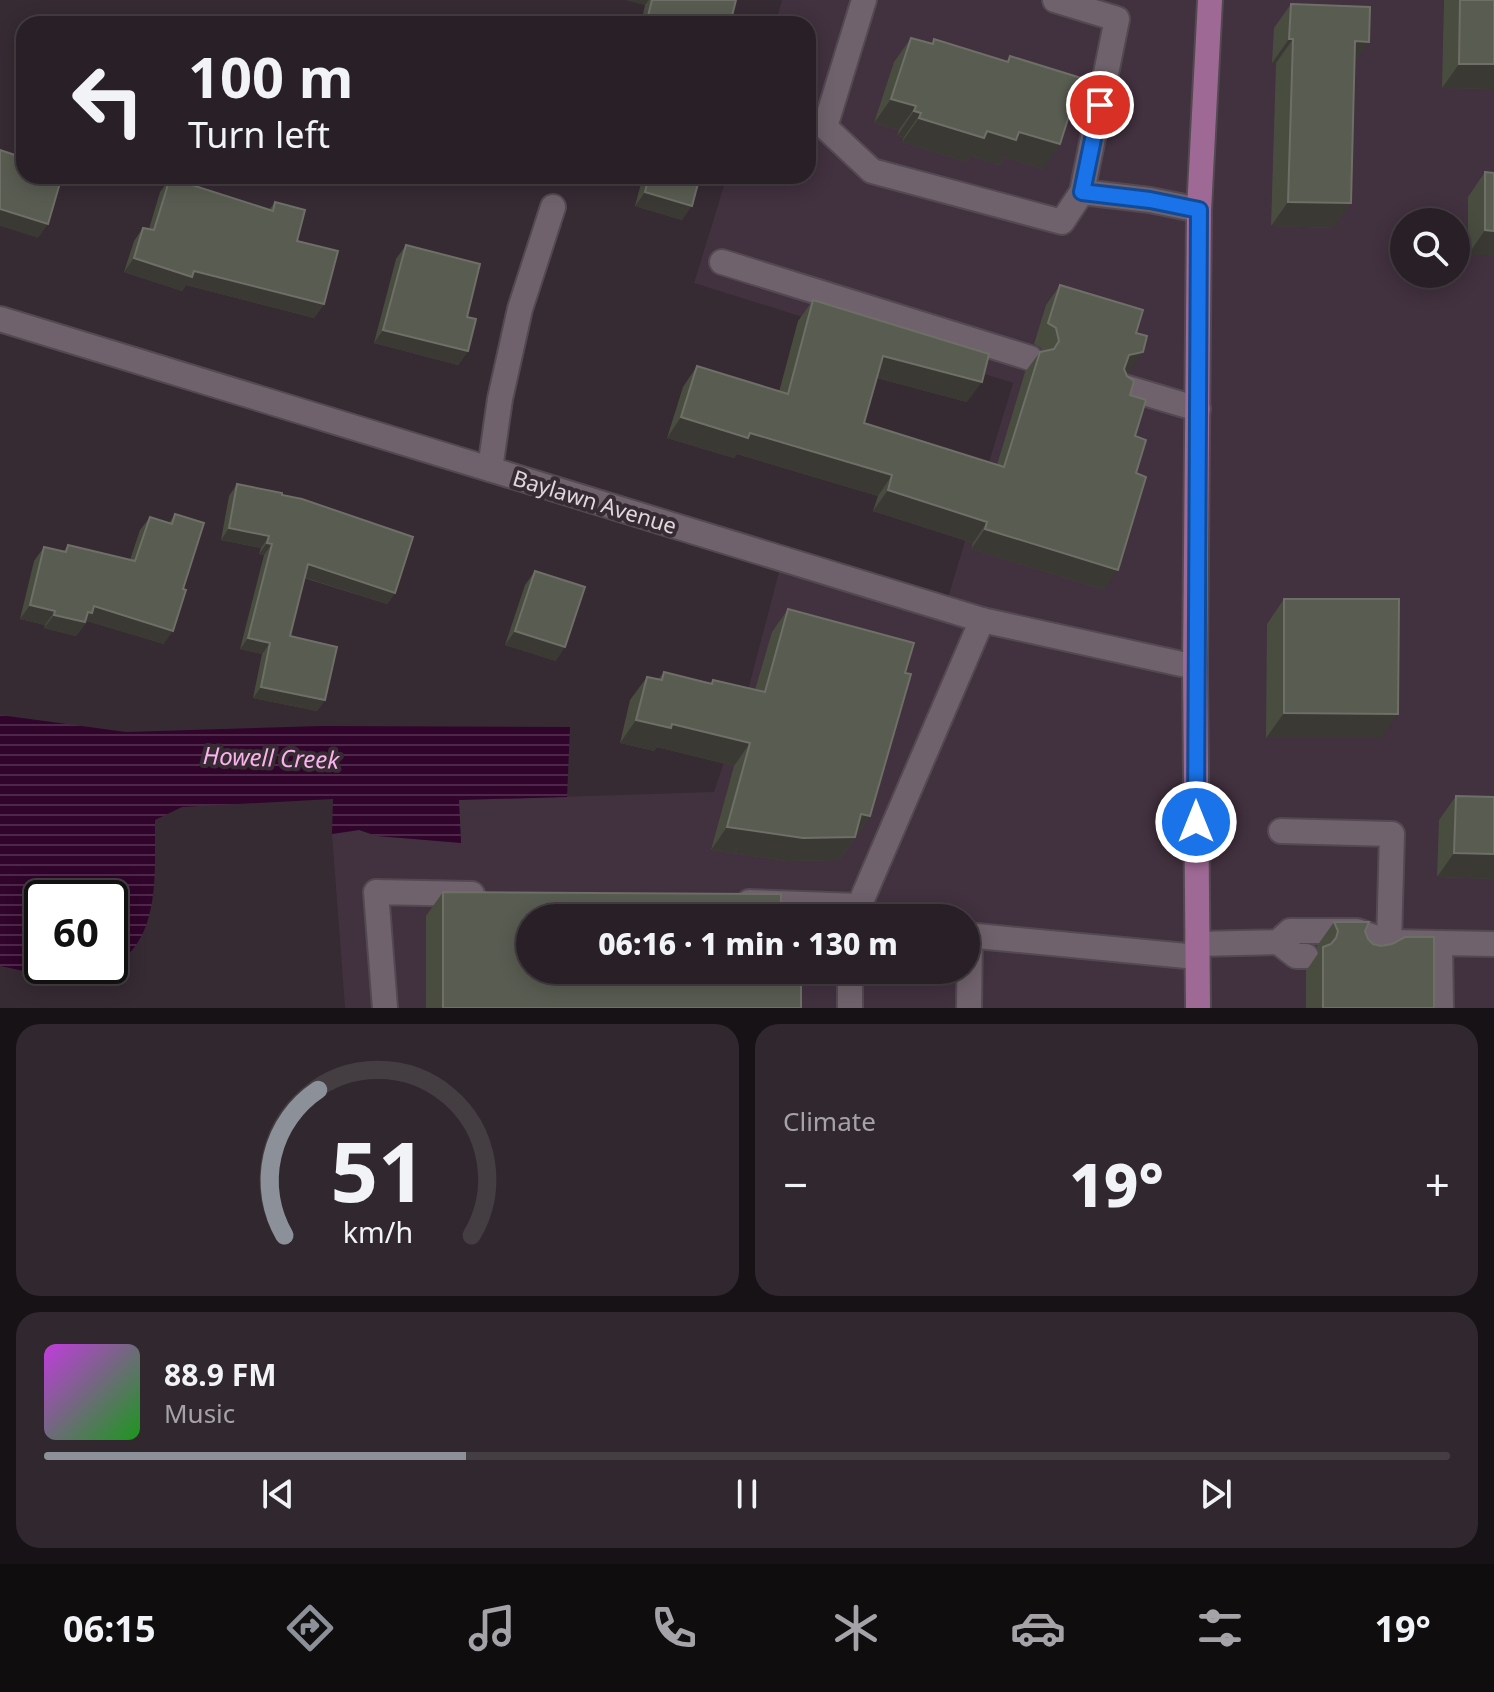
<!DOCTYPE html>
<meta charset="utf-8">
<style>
body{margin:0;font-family:"Noto Sans",sans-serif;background:#30282e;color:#f1f3f6;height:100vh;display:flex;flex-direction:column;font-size:30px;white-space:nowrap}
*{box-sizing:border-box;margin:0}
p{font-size:26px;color:#a5a3a7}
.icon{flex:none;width:44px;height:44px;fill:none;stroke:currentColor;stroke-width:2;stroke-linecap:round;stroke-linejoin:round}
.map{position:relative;height:1008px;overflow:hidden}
.panel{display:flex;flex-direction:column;gap:16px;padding:16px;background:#161215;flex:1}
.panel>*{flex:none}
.guide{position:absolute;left:16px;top:16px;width:800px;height:168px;border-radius:24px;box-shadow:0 4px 20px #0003,0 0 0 2px #443e43;background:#282026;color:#f1f3f6;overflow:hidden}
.buttons{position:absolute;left:1390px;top:208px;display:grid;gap:16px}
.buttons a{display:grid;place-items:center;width:80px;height:80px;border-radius:50%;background:#282026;box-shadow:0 4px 20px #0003,0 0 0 2px #443e43;font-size:40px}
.speed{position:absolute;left:24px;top:880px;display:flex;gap:16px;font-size:40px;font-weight:700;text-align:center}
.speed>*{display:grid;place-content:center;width:104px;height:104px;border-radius:50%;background:#282026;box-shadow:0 4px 20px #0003,0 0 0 2px #443e43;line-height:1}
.speed .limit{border:4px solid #111;border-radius:12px;background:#fff;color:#111}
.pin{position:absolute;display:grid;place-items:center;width:68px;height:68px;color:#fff;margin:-34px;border:4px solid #fff;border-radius:50%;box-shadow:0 2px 8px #0007}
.me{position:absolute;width:88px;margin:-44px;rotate:0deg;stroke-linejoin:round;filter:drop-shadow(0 0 6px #0008)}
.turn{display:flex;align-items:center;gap:28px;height:168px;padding:0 40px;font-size:36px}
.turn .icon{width:104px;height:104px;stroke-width:2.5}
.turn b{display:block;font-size:56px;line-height:68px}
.big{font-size:60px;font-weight:800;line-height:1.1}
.panel .card{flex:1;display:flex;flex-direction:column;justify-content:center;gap:12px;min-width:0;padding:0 28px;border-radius:24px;background:#30282e}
.panel .dial{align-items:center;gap:0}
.dial svg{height:208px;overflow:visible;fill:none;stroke:#443e43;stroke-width:7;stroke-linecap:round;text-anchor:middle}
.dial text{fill:#f1f3f6;stroke:none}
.song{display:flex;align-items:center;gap:24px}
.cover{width:96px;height:96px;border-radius:12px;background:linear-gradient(135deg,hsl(290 70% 55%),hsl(120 70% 35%))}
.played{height:8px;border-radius:4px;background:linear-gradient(90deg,#8c9099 30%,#443e43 30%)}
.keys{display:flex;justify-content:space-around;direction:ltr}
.heat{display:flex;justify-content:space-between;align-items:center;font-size:44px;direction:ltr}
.panel .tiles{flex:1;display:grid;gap:16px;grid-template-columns:1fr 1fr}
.card:last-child{grid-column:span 2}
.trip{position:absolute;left:516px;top:904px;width:464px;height:80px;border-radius:40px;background:#282026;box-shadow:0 4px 20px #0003,0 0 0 2px #443e43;font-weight:800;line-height:80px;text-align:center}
.tabs{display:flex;height:128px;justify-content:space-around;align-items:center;background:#100d0f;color:#a5a3a7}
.tabs .icon{width:56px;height:56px}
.tabs .selected{color:#8c9099}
.tabs b{font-size:36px;color:#f1f3f6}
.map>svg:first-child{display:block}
.built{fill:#42313f;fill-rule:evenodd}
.water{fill:url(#water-rules);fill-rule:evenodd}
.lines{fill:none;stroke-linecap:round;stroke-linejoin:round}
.minor-casing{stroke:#534951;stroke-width:28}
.major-casing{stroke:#534951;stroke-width:28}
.minor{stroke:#70626c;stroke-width:24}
.major{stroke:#9f6995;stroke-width:24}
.wall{fill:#494d40}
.shaded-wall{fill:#3b3934}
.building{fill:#595c51;stroke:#6e6f67;stroke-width:2}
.route-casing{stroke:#114b97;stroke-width:20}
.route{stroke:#1a73e8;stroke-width:14}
.labels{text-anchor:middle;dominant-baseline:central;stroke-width:8;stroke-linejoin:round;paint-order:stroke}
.street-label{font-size:22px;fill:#dfd7dd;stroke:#362a33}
.water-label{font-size:24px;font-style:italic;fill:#fab2ec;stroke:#362a33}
</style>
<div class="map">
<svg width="1494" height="1008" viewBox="0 0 1494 1008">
<defs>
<pattern id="water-rules" width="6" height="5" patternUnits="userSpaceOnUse" patternTransform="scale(2)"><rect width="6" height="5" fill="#30042b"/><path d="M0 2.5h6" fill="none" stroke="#4e2849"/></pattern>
</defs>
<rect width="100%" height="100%" fill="#362a33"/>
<!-- built -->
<path class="built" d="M782 0H1494V1008H345L332 834 359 830 377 836 461 842 458 800 714 792 748 690 780 568 942 617 1013 383 694 283 727 176H808V24H775ZM1404 222H1456V274H1404ZM530 918H966V970H530Z"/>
<!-- water -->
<path class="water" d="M0 715 126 732 322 726 570 727 567 797 459 800 461 843 377 836 359 830 332 834 333 799 182 807 155 820C154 872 163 942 108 969 103 972 97 976 92 977 64 982 27 971 0 966ZM42 898H110V966H42Z"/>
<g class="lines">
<!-- minor casing -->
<g class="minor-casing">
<g id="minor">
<path d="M864 0 825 127 872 171 1062 222 1082 192 1117 19 1055 0"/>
<path d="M1082 192 1150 200 1199 210"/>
<path d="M722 262 1030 358"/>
<path d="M0 319 982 620 1195 667"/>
<path d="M1124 387 1198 409"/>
<path d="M490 469 500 399 520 309 553 207"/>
<path d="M1281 831 1392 834 1389 942"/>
<path d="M749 902 859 906"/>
<path d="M854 918 982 620"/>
<path d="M966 935 1197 957"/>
<path d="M1278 942 1296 956H1306"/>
<path d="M1197 944 1278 942 1290 931H1357L1389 942 1440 943"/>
<path d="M385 1008 376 892 472 894"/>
<path d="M850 1008V970"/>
<path d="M969 1008 970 936"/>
<path d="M1441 1008 1440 943 1494 944"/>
</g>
</g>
<!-- major casing -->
<g class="major-casing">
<path id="major" d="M1198 1008 1195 667 1199 210 1210 0"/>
</g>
<!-- minor -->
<use href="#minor" class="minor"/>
<!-- major -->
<use href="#major" class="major"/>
</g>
<!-- wall -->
<g class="wall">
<path d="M627 0H736L730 24H641L645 5Z"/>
<path d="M1444 0H1494V89L1442 88Z"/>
<path d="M1291 4 1354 63 1334 228 1271 226 1276 63H1272L1274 28Z"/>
<path d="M911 38 931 44 934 39 1006 62 1010 56 1043 169 1005 157 999 165 971 156 967 162 902 142 904 137 897 136 899 130 874 123 894 62Z"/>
<path d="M1485 172 1494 173V255H1468V197Z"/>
<path d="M643 176H700L682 220 635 206Z"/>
<path d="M170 178 269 210 275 202 297 241 324 304 314 318 186 285 182 291 124 272 134 241 143 228 149 229 160 192Z"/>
<path d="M406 245 467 317 468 351 458 365 374 343 396 259Z"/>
<path d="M1060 285 1136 333 1128 373H1126L1130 395 1135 436 1136 473 1104 590 971 549 973 543 873 511 878 496 737 454 734 458 667 438 683 387 697 366 779 392 798 321 813 300 967 402 877 378 864 423 997 465 1025 372 1040 352 1042 351 1041 348 1034 344 1046 305Z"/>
<path d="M237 484 282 495 395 593 387 604 304 578 290 636 325 700 317 711 253 698 262 654 240 649 264 555 259 554 261 548 221 540 229 496Z"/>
<path d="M175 514 164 644 87 621 76 636 44 628 45 625 20 619 34 561 44 547 64 551 68 545 130 560 140 530 150 517 169 523Z"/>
<path d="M535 571 556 661 505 645 525 585Z"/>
<path d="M1284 599 1381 738H1266L1267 624Z"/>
<path d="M788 609 905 673 870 816 839 860 787 861 711 850 734 766 657 747 654 751 620 743 630 700 647 677 658 680 664 672 711 683 713 680 755 690 772 632Z"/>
<path d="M1456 796 1494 797V879L1437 877 1439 820Z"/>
<path d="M443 892 781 913 801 1008H426V916Z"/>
<path d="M1334 922 1365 931 1368 939 1373 944 1381 946 1392 944 1434 1008H1306V971L1319 952 1317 946Z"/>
</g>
<!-- shaded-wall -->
<g class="shaded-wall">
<path d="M627 0H649L645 5Z"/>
<path d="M1289 39H1293L1276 63H1272Z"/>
<path d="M1355 41 1369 42 1352 66Z"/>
<path d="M1459 64H1494V89L1442 88Z"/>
<path d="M891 99 916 106 899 130 874 123Z"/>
<path d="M914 111 921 113 904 137 897 136Z"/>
<path d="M919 118 987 131 1019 132 1060 144 1043 169 1005 157 999 165 971 156 967 162 902 142Z"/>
<path d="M645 192 692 206 682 220 635 206Z"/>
<path d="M1288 202 1351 203 1334 228 1271 226Z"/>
<path d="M0 209 48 224 38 238 0 226Z"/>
<path d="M1485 230 1494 231V255H1468Z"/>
<path d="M134 258 194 271 324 304 314 318 186 285 182 291 124 272Z"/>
<path d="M383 330 468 351 458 365 374 343Z"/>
<path d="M1143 352 1128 373 1114 376 1129 355Z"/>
<path d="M883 356 982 382 967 402 869 376Z"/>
<path d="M681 417 750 433 892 475 878 496 737 454 734 458 667 438Z"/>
<path d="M888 490 987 522 973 543 873 511Z"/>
<path d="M229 528 269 536 261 548 221 540Z"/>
<path d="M985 529 1118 570 1104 590 971 549Z"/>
<path d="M267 543 272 544 264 555 259 554Z"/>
<path d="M308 564 395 593 387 604 300 576Z"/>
<path d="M30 605 55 611 45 625 20 619Z"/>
<path d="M94 606 173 631 164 644 87 621 76 636 44 628 54 615 88 612Z"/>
<path d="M515 631 565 647 556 661 505 645Z"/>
<path d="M248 638 270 643 262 654 240 649Z"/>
<path d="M261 687 325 700 317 711 253 698Z"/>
<path d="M1284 713 1398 714 1381 738H1266Z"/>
<path d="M636 720 672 724 750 743 734 766 657 747 654 751 620 743Z"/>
<path d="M861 814 870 816 839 860 787 861 711 850 727 827Z"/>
<path d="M1454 853 1494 854V879L1437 877Z"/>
</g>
<!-- building -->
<g class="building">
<path d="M652 0H736L730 24H646Z"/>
<path d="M1460 0H1494V64H1459Z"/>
<path d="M1291 4 1370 7 1369 42 1355 41 1351 203 1288 202 1293 39H1289Z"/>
<path d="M911 38 933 44 934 39 1008 62 1010 56 1081 78 1060 144 1019 132 1016 140 987 131 984 138 919 118 921 113 914 111 916 106 891 99Z"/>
<path d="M0 150 24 158V176H62L48 224 0 209Z"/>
<path d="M1485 172 1494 173V231L1485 230Z"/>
<path d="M649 176H700L692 206 645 192Z"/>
<path d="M170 178 273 211 275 202 305 210 297 241 338 251 324 304 194 271 192 277 134 258 143 228 154 230Z"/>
<path d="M406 245 480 264 467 317 476 319 468 351 383 330Z"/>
<path d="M1060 285 1143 310 1136 333 1147 336 1143 352 1129 355 1124 369 1127 376 1134 381 1130 395 1146 400 1135 436 1146 440 1136 473 1146 477 1118 570 985 529 987 522 888 490 892 475 750 433 748 438 681 417 697 366 788 394 813 300 989 354 982 382 883 356 864 423 1004 467 1040 352 1054 349 1059 341 1056 328 1048 323Z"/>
<path d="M237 484 282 493V495L302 499 413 537 395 593 308 564 290 636 337 647 325 700 261 687 270 643 248 638 272 544 267 543 269 536 229 528Z"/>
<path d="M175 514 204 523 183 589 186 590 173 631 94 606 92 613 88 612 85 622 54 615 55 611 30 605 44 547 66 552 68 545 135 561 150 517 172 524Z"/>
<path d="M535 571 585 587 565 647 515 631Z"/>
<path d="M1284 599H1399L1398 714 1284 713Z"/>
<path d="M788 609 914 643 905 673 911 674 870 816 861 814 855 837 803 838 727 827 750 743 672 724 671 728 636 720 647 677 662 680 664 672 712 684 713 680 765 692Z"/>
<path d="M1456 796 1494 797V854L1454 853Z"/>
<path d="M443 892 781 894V913L801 914V918H530V970H801V1008H443Z"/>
<path d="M1334 922H1369L1365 931 1368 939 1373 944 1381 946 1392 944 1405 937H1434V1008H1323V947L1331 944 1336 938 1338 931Z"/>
</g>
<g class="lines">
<!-- route casing -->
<g class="route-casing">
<path id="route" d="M1100 105 1082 192 1150 200 1199 210 1196 822"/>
</g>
<!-- route -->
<use href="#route" class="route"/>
</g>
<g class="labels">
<!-- street labels -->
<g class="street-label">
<text transform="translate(595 501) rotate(17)">Baylawn Avenue</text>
</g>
<!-- water labels -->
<g class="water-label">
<text transform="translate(271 757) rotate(2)">Howell Creek</text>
</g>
</g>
</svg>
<div class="buttons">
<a><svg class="icon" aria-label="search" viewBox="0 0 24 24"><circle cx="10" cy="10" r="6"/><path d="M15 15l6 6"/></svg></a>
</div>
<div class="speed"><div class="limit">60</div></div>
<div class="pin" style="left:1100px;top:105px;background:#d93025"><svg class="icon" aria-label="arrive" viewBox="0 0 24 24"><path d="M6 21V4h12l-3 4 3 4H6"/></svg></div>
<svg class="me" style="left:1196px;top:822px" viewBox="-20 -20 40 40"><circle r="17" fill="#1a73e8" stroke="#fff" stroke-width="3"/><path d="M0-11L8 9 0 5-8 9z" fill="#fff"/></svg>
<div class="trip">06:16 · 1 min · 130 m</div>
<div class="guide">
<div class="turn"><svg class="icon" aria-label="left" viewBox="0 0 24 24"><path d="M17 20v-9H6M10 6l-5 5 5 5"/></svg><div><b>100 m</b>Turn left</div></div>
</div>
</div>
<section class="panel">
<div class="tiles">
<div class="card dial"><svg viewBox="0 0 100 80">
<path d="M14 69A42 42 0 1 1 86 69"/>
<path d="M14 69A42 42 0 0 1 27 13" stroke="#8c9099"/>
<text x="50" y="56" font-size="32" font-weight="700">51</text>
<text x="50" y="72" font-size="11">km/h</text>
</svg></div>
<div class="card"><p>Climate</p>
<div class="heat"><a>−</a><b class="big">19°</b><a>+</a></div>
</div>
<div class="card">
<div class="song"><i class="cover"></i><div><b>88.9 FM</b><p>Music</p></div></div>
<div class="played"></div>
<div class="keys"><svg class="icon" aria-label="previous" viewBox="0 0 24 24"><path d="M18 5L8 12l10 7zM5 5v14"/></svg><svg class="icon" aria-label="pause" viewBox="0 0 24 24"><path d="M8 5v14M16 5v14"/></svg><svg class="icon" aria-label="next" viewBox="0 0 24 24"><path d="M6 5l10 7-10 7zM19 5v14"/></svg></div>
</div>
</div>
</section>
<nav class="tabs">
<b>06:15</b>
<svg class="icon selected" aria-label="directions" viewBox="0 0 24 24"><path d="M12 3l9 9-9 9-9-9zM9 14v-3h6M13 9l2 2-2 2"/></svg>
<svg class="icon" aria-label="music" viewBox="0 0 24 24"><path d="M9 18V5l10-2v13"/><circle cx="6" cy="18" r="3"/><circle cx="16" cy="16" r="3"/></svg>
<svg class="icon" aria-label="phone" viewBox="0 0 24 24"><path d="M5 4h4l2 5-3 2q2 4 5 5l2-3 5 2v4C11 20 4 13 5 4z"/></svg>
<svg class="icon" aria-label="climate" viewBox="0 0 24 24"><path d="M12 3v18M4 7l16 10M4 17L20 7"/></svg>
<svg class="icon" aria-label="car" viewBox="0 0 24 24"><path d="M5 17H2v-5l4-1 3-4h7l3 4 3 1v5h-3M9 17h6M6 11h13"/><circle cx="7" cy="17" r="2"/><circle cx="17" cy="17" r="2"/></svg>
<svg class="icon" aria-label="filters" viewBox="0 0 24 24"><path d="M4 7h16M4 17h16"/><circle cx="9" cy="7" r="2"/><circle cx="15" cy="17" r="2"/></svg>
<b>19°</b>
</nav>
